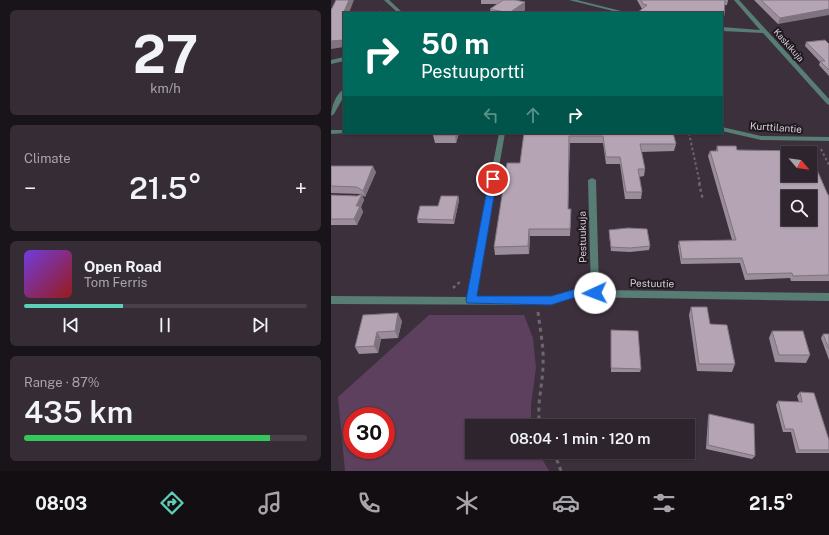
<!DOCTYPE html>
<meta charset="utf-8">
<style>
body{margin:0;font-family:"Public Sans",sans-serif;background:#352c36;color:#f1f3f6;height:100vh;display:flex;flex-direction:column;font-size:15px;white-space:nowrap}
*{box-sizing:border-box;margin:0}
p{font-size:13px;color:#a7a4aa}
.icon{flex:none;width:22px;height:22px;fill:none;stroke:currentColor;stroke-width:2;stroke-linecap:round;stroke-linejoin:round}
.map{position:relative;flex:1;overflow:hidden}
.details{display:flex;flex-direction:column;gap:10px;padding:10px;background:#191419;width:331px}
.details>*{flex:none}
.hud{position:absolute;left:12px;top:12px;width:380px;height:122px;border-radius:0px;box-shadow:0 1px 3px #0004,0 0 0 1px #48414a;background:#00695c;color:#fff;overflow:hidden}
.needle{width:26px;rotate:119deg}
.fabs{position:absolute;left:450px;top:146px;display:grid;gap:8px}
.fabs a{display:grid;place-items:center;width:36px;height:36px;border-radius:0px;background:#2d242e;box-shadow:0 1px 3px #0004,0 0 0 1px #48414a;font-size:20px}
.speed{position:absolute;left:12px;top:407px;display:flex;gap:8px;font-size:20px;font-weight:700;text-align:center}
.speed>*{display:grid;place-content:center;width:52px;height:52px;border-radius:50%;background:#2d242e;box-shadow:0 1px 3px #0004,0 0 0 1px #48414a;line-height:1}
.speed .limit{border:6px solid #d22;background:#fff;color:#111}
.pin{position:absolute;display:grid;place-items:center;width:34px;height:34px;color:#fff;margin:-17px;border:2px solid #fff;border-radius:50%;box-shadow:0 1px 4px #0007}
.me{position:absolute;width:44px;margin:-22px;rotate:268deg;stroke-linejoin:round;filter:drop-shadow(0 0 3px #0008)}
.turn{display:flex;align-items:center;gap:14px;height:84px;padding:0 12px;font-size:18px}
.turn .icon{width:52px;height:52px;stroke-width:2.5}
.turn b{display:block;font-size:28px;line-height:34px}
.lanes{display:flex;align-items:center;height:38px;padding:0 12px;background:#0003;justify-content:center;gap:20px;direction:ltr}
.lanes .off{opacity:.35}
.big{font-size:30px;font-weight:600;line-height:1.1}
.details .widget{flex:1;display:flex;flex-direction:column;justify-content:center;gap:6px;min-width:0;padding:0 14px;border-radius:6px;background:#352c36}
.details .dial{align-items:center;gap:0}
.dial b{font-size:52px;line-height:1}
.song{display:flex;align-items:center;gap:12px}
.cover{width:48px;height:48px;border-radius:6px;background:linear-gradient(135deg,hsl(260 70% 55%),hsl(0 70% 35%))}
.played{height:4px;border-radius:2px;background:linear-gradient(90deg,#5dceb8 35%,#48414a 35%)}
.keys{display:flex;justify-content:space-around;direction:ltr}
.heat{display:flex;justify-content:space-between;align-items:center;font-size:22px;direction:ltr}
.charge{height:6px;border-radius:3px;background:linear-gradient(90deg,#34c759 87%,#48414a 0)}
.trip{position:absolute;left:134px;top:419px;width:230px;height:40px;border-radius:0px;background:#2d242e;box-shadow:0 1px 3px #0004,0 0 0 1px #48414a;font-weight:600;line-height:40px;text-align:center}
.tabs{display:flex;height:64px;justify-content:space-around;align-items:center;background:#120e12;color:#a7a4aa}
.tabs .icon{width:28px;height:28px}
.tabs .current{color:#5dceb8}
.tabs b{font-size:18px;color:#f1f3f6}
main{display:flex;flex:1;min-height:0}
.map>svg:first-child{display:block}
.green{fill:#5c405d;fill-rule:evenodd}
.lines{fill:none;stroke-linecap:round;stroke-linejoin:round}
.path-far2{stroke:#6f6470;stroke-width:2;stroke-dasharray:2.5 2.5;stroke-linecap:butt}
.path-far1{stroke:#6f6470;stroke-width:2.5;stroke-dasharray:3 3;stroke-linecap:butt}
.path{stroke:#6f6470;stroke-width:3;stroke-dasharray:4 4;stroke-linecap:butt}
.service{fill:#587d75;fill-rule:evenodd}
.minor{fill:#587d75;fill-rule:evenodd}
.tertiary{fill:#587d75;fill-rule:evenodd}
.wall{fill:#9b8d9b}
.shaded-wall{fill:#7e737e}
.building{fill:#b4a4b4;stroke:#7e737e;fill-rule:evenodd}
.route{fill:#1a73e8;stroke:#114b97}
.labels{text-anchor:middle;dominant-baseline:central;stroke-width:4;stroke-linejoin:round;paint-order:stroke}
.far-street-label{font-size:9px;fill:#d7ced6;stroke:#201a20}
.street-label{font-size:10px;fill:#d7ced6;stroke:#201a20}
</style>
<main>
<section class="details">
<div class="widget dial"><b>27</b><p>km/h</p></div>
<div class="widget"><p>Climate</p>
<div class="heat"><a>−</a><b class="big">21.5°</b><a>+</a></div>
</div>
<div class="widget">
<div class="song"><i class="cover"></i><div><b>Open Road</b><p>Tom Ferris</p></div></div>
<div class="played"></div>
<div class="keys"><svg class="icon" aria-label="previous" viewBox="0 0 24 24"><path d="M18 5L8 12l10 7zM5 5v14"/></svg><svg class="icon" aria-label="pause" viewBox="0 0 24 24"><path d="M8 5v14M16 5v14"/></svg><svg class="icon" aria-label="next" viewBox="0 0 24 24"><path d="M6 5l10 7-10 7zM19 5v14"/></svg></div>
</div>
<div class="widget"><p>Range · 87%</p><b class="big">435 km</b><div class="charge"></div></div>
</section>
<div class="map">
<svg width="498" height="471" viewBox="0 0 498 471">
<rect width="100%" height="100%" fill="#3c303d"/>
<!-- green -->
<path class="green" d="M98 315H193L202 338 205 368 200 405V426H141V452H207L218 471H14L7 397ZM21 416H55V450H21Z"/>
<g class="lines">
<!-- path-far2 -->
<g class="path-far2">
<path d="M358 133 369 184"/>
<path d="M490 149 498 165"/>
</g>
<!-- path-far1 -->
<g class="path-far1">
<path d="M368 183 372 200"/>
<path d="M122 288 130 281"/>
</g>
<!-- path -->
<g class="path">
<path d="M207 312C209 329 213 347 212 364 212 385 205 405 209 426"/>
<path d="M223 452 230 471"/>
</g>
<!-- service -->
<path class="service" d="M0 130H13V133H16L0 134Z"/>
<!-- minor -->
<g class="minor">
<path d="M53 0H58L72 13H67Z"/>
<path d="M238 0H246L298 13H290Z"/>
<path d="M403 0H408L498 99V105L496 104 432 33 391 31V27L429 30Z"/>
<path d="M13 89V96L3 114 0 116C0 107 5 94 13 89Z"/>
<path d="M168 133H174L145 297H207L220 296 245 289 260 290 257 180 261 178 265 180 268 290 498 293V301L245 297 220 304 207 305 0 304V296L136 297Z"/>
</g>
<!-- tertiary -->
<g class="tertiary">
<path d="M13 57V61L0 64V60Z"/>
<path d="M391 127 430 136 498 137V141L430 140 391 131Z"/>
</g>
</g>
<!-- wall -->
<g class="wall">
<path d="M150 0H184L194 2V10L189 13H160L159 9 166 4H150Z"/>
<path d="M306 0H397L396 5H394L392 22H391V13L311 9Z"/>
<path d="M423 0H498L447 24Z"/>
<path d="M475 42 498 44V76L488 65 489 62 474 46Z"/>
<path d="M103 133H128L125 143H104L102 135Z"/>
<path d="M193 133H342L345 144 343 151 310 152 314 169 313 176 308 177 311 192 310 199H294L289 164H275L272 143H239L237 209 240 217 239 236H199L198 254 164 255 163 247 189 163Z"/>
<path d="M386 146 406 150 497 195H498V281H460L459 278 414 280 409 263 350 264 347 246 348 241 401 240 377 156 379 151H385Z"/>
<path d="M0 166 45 172 34 197 31 195 33 200 30 207 32 212 26 225H0V195L26 196 30 194H29L0 193Z"/>
<path d="M127 196 128 200 123 224 87 223 86 219 107 206Z"/>
<path d="M278 230 319 246 318 250 299 252 280 251 278 234Z"/>
<path d="M360 307 379 324 404 364 401 372 366 371 358 315Z"/>
<path d="M32 315 71 321 67 338 50 339 47 353 28 354 24 347Z"/>
<path d="M280 330 310 369 309 372H280Z"/>
<path d="M441 331 479 355 475 363 444 362 438 338Z"/>
<path d="M492 334H498V360L490 338Z"/>
<path d="M469 392 498 440V453H465L460 432H452L445 405 447 401 468 402 466 396Z"/>
<path d="M378 414 424 456 421 459 375 449 377 418Z"/>
</g>
<!-- shaded-wall -->
<g class="shaded-wall">
<path d="M18 0H23L18 13H13V18L12 14Z"/>
<path d="M194 2V10L189 13H178Z"/>
<path d="M498 9V15L447 24 449 18Z"/>
<path d="M13 40V47L0 49V41Z"/>
<path d="M124 133H128L125 143 124 135Z"/>
<path d="M42 166 45 172 34 197 32 191Z"/>
<path d="M31 194 33 200 30 207 32 212 26 225 23 219 25 206Z"/>
<path d="M127 196 128 200 123 224 122 220Z"/>
<path d="M198 229 199 236 198 254 197 246Z"/>
<path d="M67 313 71 321 67 338 64 331Z"/>
<path d="M46 332 50 339 47 353 43 346Z"/>
</g>
<!-- building -->
<g class="building">
<path d="M5 0H18L12 14H13V40L0 41V10Z"/>
<path d="M172 0H184L194 2 178 13 159 9Z"/>
<path d="M310 0H394L393 16H391V13H306L316 5 312 4Z"/>
<path d="M430 0H498V9L449 18Z"/>
<path d="M49 11 51 13H42Z"/>
<path d="M494 40 498 44V70L489 61H494L475 42Z"/>
<path d="M103 133H124V135H102Z"/>
<path d="M193 133H342L345 144H309L314 169H307L311 192H295L289 157H275L272 136H238L237 209H240L239 229H198L197 246 163 247 176 163H189Z"/>
<path d="M386 146H405L406 150 478 151V153H457V175H479V154L497 195H498V275L462 276 461 273 416 274 411 258 351 259 348 241 405 240 379 151H387ZM457 197H479V219H457Z"/>
<path d="M0 166H42L32 191 26 187 0 186Z"/>
<path d="M31 194 25 206H29L23 219H0V195L26 196Z"/>
<path d="M110 196H127L122 220 86 219 89 206H107Z"/>
<path d="M297 228 316 229 319 246 299 248 280 247 278 230Z"/>
<path d="M360 307H376L379 324 396 325 404 364H368Z"/>
<path d="M67 313 64 331 46 332 43 346 24 347 32 315Z"/>
<path d="M280 330 307 331 310 369 280 368Z"/>
<path d="M441 331H472L479 355H448Z"/>
<path d="M492 334H498V349Z"/>
<path d="M469 392 483 393 498 440V450H468L462 429H454L447 401 471 402Z"/>
<path d="M378 414 423 424 424 456 377 445Z"/>
</g>
<!-- route -->
<path class="route" d="M162 176 166 179 146 296H220L245 289 267 290 269 293 267 296 245 297 220 305 136 303 135 300 158 179Z"/>
<g class="labels">
<!-- far-street labels -->
<g class="far-street-label">
<text transform="translate(458 45) rotate(48)">Kaskikuja</text>
</g>
<!-- street labels -->
<g class="street-label">
<text transform="translate(445 127) rotate(4)">Kurttilantie</text>
<text transform="translate(251 237) rotate(-91)">Pestuukuja</text>
<text transform="translate(321 283) rotate(1)">Pestuutie</text>
</g>
</g>
</svg>
<div class="fabs">
<a><svg class="needle" viewBox="-14 -14 28 28"><path d="M0-13l5 13h-10z" fill="#e53935"/><path d="M0 13l5-13h-10z" fill="#a7a4aa"/></svg></a>
<a><svg class="icon" aria-label="search" viewBox="0 0 24 24"><circle cx="10" cy="10" r="6"/><path d="M15 15l6 6"/></svg></a>
</div>
<div class="speed"><div class="limit">30</div></div>
<div class="pin" style="left:162px;top:179px;background:#d93025"><svg class="icon" aria-label="arrive" viewBox="0 0 24 24"><path d="M6 21V4h12l-3 4 3 4H6"/></svg></div>
<svg class="me" style="left:264px;top:293px" viewBox="-20 -20 40 40"><circle r="19" fill="#fff"/><path d="M0-13L10 11 0 6-10 11z" fill="#1a73e8"/></svg>
<div class="trip">08:04 · 1 min · 120 m</div>
<div class="hud">
<div class="turn"><svg class="icon" aria-label="right" viewBox="0 0 24 24"><path d="M7 20v-9h11M14 6l5 5-5 5"/></svg><div><b>50 m</b>Pestuuportti</div></div>
<div class="lanes"><svg class="icon off" aria-label="left" viewBox="0 0 24 24"><path d="M17 20v-9H6M10 6l-5 5 5 5"/></svg><svg class="icon off" aria-label="ahead" viewBox="0 0 24 24"><path d="M12 20V5M6 11l6-6 6 6"/></svg><svg class="icon" aria-label="right" viewBox="0 0 24 24"><path d="M7 20v-9h11M14 6l5 5-5 5"/></svg></div>
</div>
</div>
</main>
<nav class="tabs">
<b>08:03</b>
<svg class="icon current" aria-label="directions" viewBox="0 0 24 24"><path d="M12 3l9 9-9 9-9-9zM9 14v-3h6M13 9l2 2-2 2"/></svg>
<svg class="icon" aria-label="music" viewBox="0 0 24 24"><path d="M9 18V5l10-2v13"/><circle cx="6" cy="18" r="3"/><circle cx="16" cy="16" r="3"/></svg>
<svg class="icon" aria-label="phone" viewBox="0 0 24 24"><path d="M5 4h4l2 5-3 2q2 4 5 5l2-3 5 2v4C11 20 4 13 5 4z"/></svg>
<svg class="icon" aria-label="climate" viewBox="0 0 24 24"><path d="M12 3v18M4 7l16 10M4 17L20 7"/></svg>
<svg class="icon" aria-label="car" viewBox="0 0 24 24"><path d="M5 17H2v-5l4-1 3-4h7l3 4 3 1v5h-3M9 17h6M6 11h13"/><circle cx="7" cy="17" r="2"/><circle cx="17" cy="17" r="2"/></svg>
<svg class="icon" aria-label="filters" viewBox="0 0 24 24"><path d="M4 7h16M4 17h16"/><circle cx="9" cy="7" r="2"/><circle cx="15" cy="17" r="2"/></svg>
<b>21.5°</b>
</nav>
